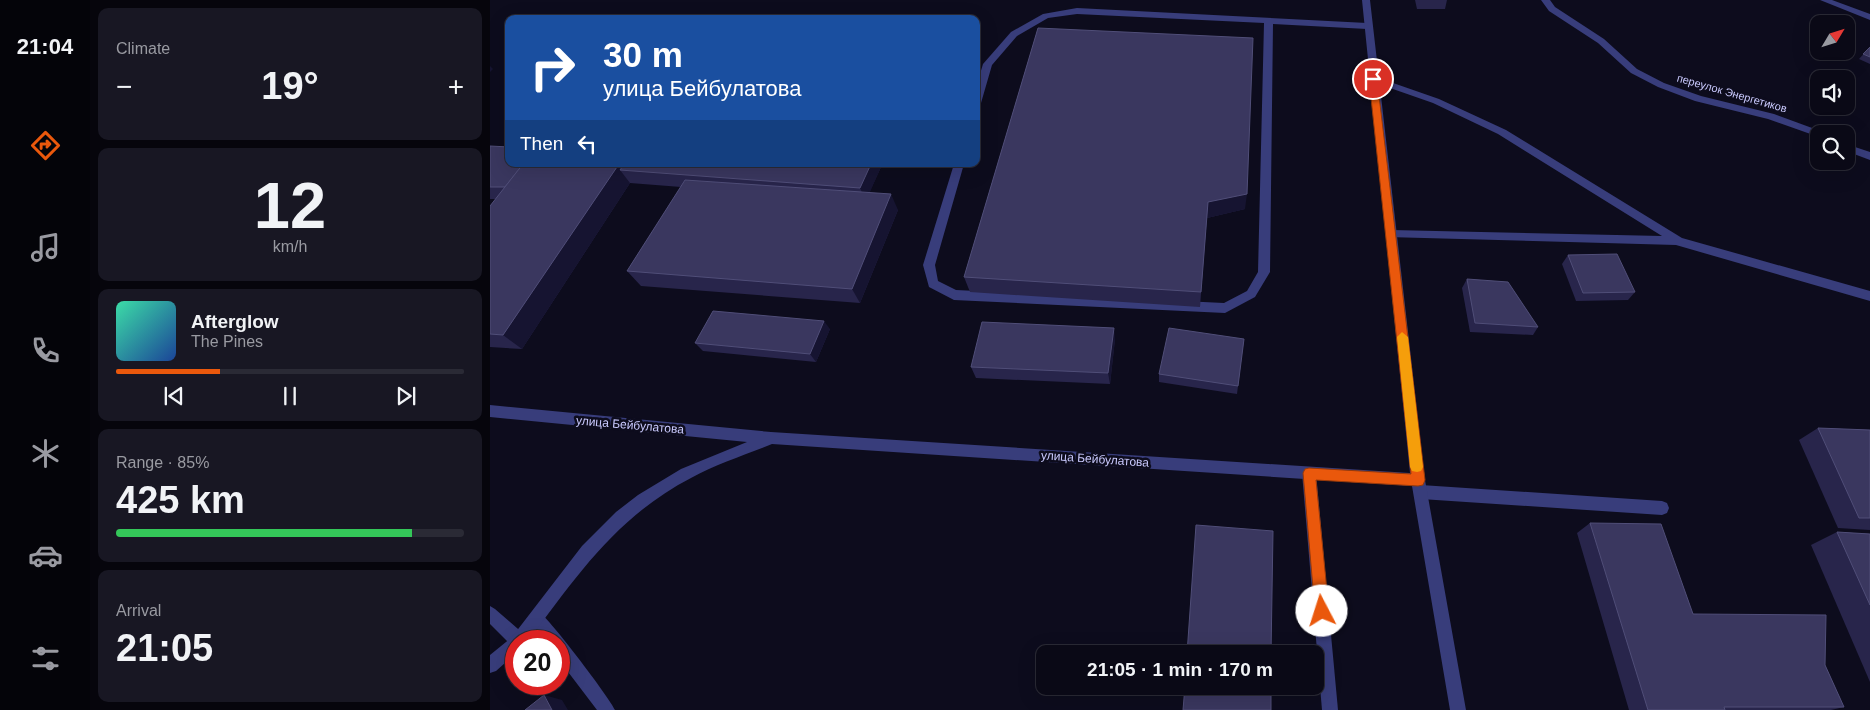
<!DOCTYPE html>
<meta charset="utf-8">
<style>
body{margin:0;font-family:Helvetica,sans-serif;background:#181723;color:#f1f3f6;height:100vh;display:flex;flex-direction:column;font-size:19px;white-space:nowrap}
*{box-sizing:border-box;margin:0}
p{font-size:16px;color:#999aa1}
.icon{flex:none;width:28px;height:28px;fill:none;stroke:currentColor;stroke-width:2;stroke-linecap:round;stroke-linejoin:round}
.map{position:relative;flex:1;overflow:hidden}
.sheet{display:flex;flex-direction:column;gap:8px;padding:8px;background:#06050c;width:400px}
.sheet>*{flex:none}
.banner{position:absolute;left:15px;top:15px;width:475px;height:152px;border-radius:10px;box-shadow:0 5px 20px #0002,0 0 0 1px #2a2a35;background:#1a4fa0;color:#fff;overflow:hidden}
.needle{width:32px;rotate:52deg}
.buttons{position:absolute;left:1320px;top:15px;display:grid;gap:10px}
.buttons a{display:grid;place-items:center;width:45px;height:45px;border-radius:10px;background:#0a0916;box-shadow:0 5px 20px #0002,0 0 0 1px #2a2a35;font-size:25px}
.speed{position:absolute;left:15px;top:630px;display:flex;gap:10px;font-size:25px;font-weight:700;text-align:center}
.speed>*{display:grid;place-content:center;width:65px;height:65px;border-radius:50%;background:#0a0916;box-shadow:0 5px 20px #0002,0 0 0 1px #2a2a35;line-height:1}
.speed .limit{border:8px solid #d22;background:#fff;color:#111}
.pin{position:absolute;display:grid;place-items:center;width:42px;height:42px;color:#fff;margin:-21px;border:2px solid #fff;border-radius:50%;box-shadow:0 1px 5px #0007}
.me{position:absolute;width:55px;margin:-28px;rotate:355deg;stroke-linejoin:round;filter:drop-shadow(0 0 4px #0008)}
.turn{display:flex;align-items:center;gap:18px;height:105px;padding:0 15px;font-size:22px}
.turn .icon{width:65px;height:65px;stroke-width:2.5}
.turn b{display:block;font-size:35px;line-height:42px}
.then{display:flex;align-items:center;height:48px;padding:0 15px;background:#0003;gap:10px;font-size:19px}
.big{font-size:38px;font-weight:700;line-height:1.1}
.sheet .tile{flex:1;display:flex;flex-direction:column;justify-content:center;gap:8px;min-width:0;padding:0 18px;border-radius:10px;background:#181723}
.sheet .dial{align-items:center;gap:0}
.dial b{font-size:65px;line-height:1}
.song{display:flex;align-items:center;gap:15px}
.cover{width:60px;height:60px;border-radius:8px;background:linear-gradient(135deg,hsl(160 70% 55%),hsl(220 70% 35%))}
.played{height:5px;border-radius:2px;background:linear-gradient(90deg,#ea580c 30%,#2a2a35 30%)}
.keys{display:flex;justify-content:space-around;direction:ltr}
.heat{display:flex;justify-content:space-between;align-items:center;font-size:28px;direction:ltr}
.charge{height:8px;border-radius:4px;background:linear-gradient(90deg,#34c759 85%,#2a2a35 0)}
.trip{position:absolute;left:546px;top:645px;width:288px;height:50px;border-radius:10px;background:#0a0916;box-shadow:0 5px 20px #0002,0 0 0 1px #2a2a35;font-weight:700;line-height:50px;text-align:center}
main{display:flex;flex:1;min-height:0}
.tab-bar{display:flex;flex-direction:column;width:90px;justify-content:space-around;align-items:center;background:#040409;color:#999aa1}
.tab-bar .icon{width:35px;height:35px}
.tab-bar .on{color:#ea580c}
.tab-bar b{font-size:22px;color:#f1f3f6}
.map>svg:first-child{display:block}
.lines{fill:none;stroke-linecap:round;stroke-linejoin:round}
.service{fill:#383d7b;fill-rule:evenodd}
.minor{fill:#383d7b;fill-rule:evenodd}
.wall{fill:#28254b}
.shaded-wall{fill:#161431}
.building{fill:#3a375f;stroke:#504e78}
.route{fill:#ea580c;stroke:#983908}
.slow{fill:#f59e0b}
.labels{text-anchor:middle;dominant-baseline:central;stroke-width:5;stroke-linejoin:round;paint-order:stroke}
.far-street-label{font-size:11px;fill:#cacafe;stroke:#0d0c1d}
.street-label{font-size:12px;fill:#cacafe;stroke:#0d0c1d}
</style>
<main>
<nav class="tab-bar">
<b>21:04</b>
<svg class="icon on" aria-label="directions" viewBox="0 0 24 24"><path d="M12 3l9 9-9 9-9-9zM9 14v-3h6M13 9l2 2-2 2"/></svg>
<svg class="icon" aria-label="music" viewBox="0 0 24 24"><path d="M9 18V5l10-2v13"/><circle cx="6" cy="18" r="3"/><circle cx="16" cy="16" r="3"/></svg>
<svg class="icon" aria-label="phone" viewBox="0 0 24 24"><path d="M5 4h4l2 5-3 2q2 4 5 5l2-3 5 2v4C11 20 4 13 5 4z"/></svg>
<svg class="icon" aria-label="climate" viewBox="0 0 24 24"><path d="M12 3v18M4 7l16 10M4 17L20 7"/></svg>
<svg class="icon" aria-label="car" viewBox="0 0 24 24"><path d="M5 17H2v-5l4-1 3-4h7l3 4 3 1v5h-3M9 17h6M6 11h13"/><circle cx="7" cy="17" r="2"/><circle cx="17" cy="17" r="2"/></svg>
<svg class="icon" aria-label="filters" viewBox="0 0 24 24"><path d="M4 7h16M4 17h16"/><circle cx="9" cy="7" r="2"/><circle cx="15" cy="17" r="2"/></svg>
</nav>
<section class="sheet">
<div class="tile"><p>Climate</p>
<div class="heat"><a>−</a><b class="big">19°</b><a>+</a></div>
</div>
<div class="tile dial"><b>12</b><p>km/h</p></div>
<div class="tile">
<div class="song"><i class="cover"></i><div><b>Afterglow</b><p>The Pines</p></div></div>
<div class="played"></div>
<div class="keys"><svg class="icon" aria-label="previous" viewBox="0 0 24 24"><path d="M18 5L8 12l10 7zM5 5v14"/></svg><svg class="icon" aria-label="pause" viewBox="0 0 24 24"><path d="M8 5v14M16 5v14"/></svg><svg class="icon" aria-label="next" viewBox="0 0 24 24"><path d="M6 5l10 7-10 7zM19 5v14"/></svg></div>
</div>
<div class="tile"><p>Range · 85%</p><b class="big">425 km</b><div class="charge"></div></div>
<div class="tile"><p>Arrival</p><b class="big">21:05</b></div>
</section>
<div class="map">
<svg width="1380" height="710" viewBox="0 0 1380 710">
<rect width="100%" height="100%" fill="#0d0c1d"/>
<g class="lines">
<!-- service -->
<g class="service">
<path d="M1051 0H1060L1065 7 1114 39 1147 69 1174 83 1211 96 1284 114 1333 132 1334 134H1329V137L1278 119 1205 101 1168 87 1141 73 1108 43 1059 11Z"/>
<path d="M1330 0H1342L1380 14V20Z"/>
<path d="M587 8 877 23 881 26 877 29 783 24 780 272 765 297 735 313 464 300 439 287 433 265 464 164H474L445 265 448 281 466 290 734 303 757 291 768 272 774 23 587 14 558 18 527 36 502 65 491 103 486 106V87L493 64 521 32 553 14Z"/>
<path d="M883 76 949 99 1016 130 1192 238 1380 291V301L1186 245 897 237 895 234 901 230 1172 236 1008 134 943 103 880 81 878 79Z"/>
<path d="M1356 144 1380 152V160L1356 151Z"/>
<path d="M819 467 824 469 826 473 848 710H832L812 473 814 469Z"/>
<path d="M931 485 1172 501 1177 503 1179 508 1177 513 1172 515 931 499 926 497 924 492 926 487Z"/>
<path d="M0 606 5 609 35 635 37 641H26V648L23 647 0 624Z"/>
<path d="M47 610C56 614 120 698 125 710H107L69 660V641H55L39 618 42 613Z"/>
</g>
<!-- minor -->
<path class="minor" d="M872 0H880L935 480 976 710H960L922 486 282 444C255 455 226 464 201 478 126 517 87 576 38 641H26V653L6 671 0 673V655L22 637 92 546 126 512 148 495 191 469 257 442 0 417V405L281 432 920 473Z"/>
</g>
<!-- wall -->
<g class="wall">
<path d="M925 0H957L955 9H927Z"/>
<path d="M548 28 755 209 717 218 710 307 480 292 474 277Z"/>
<path d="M1380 47V64L1369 59Z"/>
<path d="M0 146 19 164H390L391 167 379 193 408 210 370 303 151 286 137 271 191 187 140 183 32 349 0 347V206L6 199H0Z"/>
<path d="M1078 255 1145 292 1138 300 1086 301 1072 264Z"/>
<path d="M977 279 1048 327 1043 335 980 332 972 288Z"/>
<path d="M340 329 326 362 213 351 205 343Z"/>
<path d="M625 339 620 384 486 378 481 367Z"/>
<path d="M754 339 747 394 669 382V374Z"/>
<path d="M1328 428 1380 430V530L1348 528 1309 440Z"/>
<path d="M1100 523 1203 614 1335 665 1354 707 1341 710H1139L1087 533Z"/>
<path d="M1347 532 1380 534V682L1321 545Z"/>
</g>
<!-- shaded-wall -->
<g class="shaded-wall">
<path d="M0 66 3 69 0 72Z"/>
<path d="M129 164H153L130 170 140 183 32 349 13 335Z"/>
<path d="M381 164H390L391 167 376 201 370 188Z"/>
<path d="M401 194 408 210 370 303 362 289Z"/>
<path d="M757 194 755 209 717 218 710 307 718 202Z"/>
<path d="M334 321 340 329 326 362 320 354Z"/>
<path d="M624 328 625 339 620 384 618 373Z"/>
<path d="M54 695 72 700 78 710H62Z"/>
</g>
<!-- building -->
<g class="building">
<path d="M548 28 763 38 757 194 718 202 711 292 474 277Z"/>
<path d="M1380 47V57L1373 54Z"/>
<path d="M0 146 19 147V164H33L15 187H0Z"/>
<path d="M33 164H129L13 335 0 334V206Z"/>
<path d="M134 164H381L370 188 130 170Z"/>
<path d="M195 180 401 194 362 289 137 271Z"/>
<path d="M1127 254 1145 292 1093 293 1078 255Z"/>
<path d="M977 279 1018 282 1048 327 985 323Z"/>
<path d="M223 311 334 321 320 354 205 343Z"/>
<path d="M492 322 624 328 618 373 481 367Z"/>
<path d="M679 328 754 339 748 386 669 374Z"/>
<path d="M1328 428 1380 430V518H1369Z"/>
<path d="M1100 523 1171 524 1203 614 1336 615 1335 665 1354 707H1234L1235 710H1158Z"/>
<path d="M706 525 783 531 781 654H697Z"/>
<path d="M1347 532 1380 534V605Z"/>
<path d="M695 686H781V710H693Z"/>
<path d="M54 695 62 710H35Z"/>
</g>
<!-- route -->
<path class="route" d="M883 76 887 79 935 480 933 485 928 486 826 480 839 611 837 616 832 618 827 616 825 611 813 473 815 469 819 468 921 474 879 79Z"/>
<!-- slow -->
<path class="slow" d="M912 332 918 337 933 467 931 471 927 472 922 471 920 467 907 337Z"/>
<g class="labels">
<!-- far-street labels -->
<g class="far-street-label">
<text transform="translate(1242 93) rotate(16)">переулок Энергетиков</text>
</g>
<!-- street labels -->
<g class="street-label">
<text transform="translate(140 425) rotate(5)">улица Бейбулатова</text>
<text transform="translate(605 459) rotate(4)">улица Бейбулатова</text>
</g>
</g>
</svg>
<div class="buttons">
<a><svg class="needle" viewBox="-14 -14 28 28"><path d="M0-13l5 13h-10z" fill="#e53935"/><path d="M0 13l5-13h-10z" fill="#999aa1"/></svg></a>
<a><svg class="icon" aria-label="sound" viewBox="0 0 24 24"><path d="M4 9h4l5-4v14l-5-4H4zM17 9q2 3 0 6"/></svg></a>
<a><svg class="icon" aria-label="search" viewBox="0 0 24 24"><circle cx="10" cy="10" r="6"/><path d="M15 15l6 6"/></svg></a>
</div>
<div class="speed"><div class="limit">20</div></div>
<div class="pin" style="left:883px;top:79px;background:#d93025"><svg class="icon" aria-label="arrive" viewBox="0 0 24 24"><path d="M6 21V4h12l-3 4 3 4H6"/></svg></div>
<svg class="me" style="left:832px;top:611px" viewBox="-20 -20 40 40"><circle r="19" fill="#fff"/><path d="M0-13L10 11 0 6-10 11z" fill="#ea580c"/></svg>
<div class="trip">21:05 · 1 min · 170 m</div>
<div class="banner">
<div class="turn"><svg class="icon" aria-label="right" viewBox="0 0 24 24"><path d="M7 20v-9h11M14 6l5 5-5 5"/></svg><div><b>30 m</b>улица Бейбулатова</div></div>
<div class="then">Then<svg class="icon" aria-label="left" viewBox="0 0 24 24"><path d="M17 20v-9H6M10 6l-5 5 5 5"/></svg></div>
</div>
</div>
</main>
